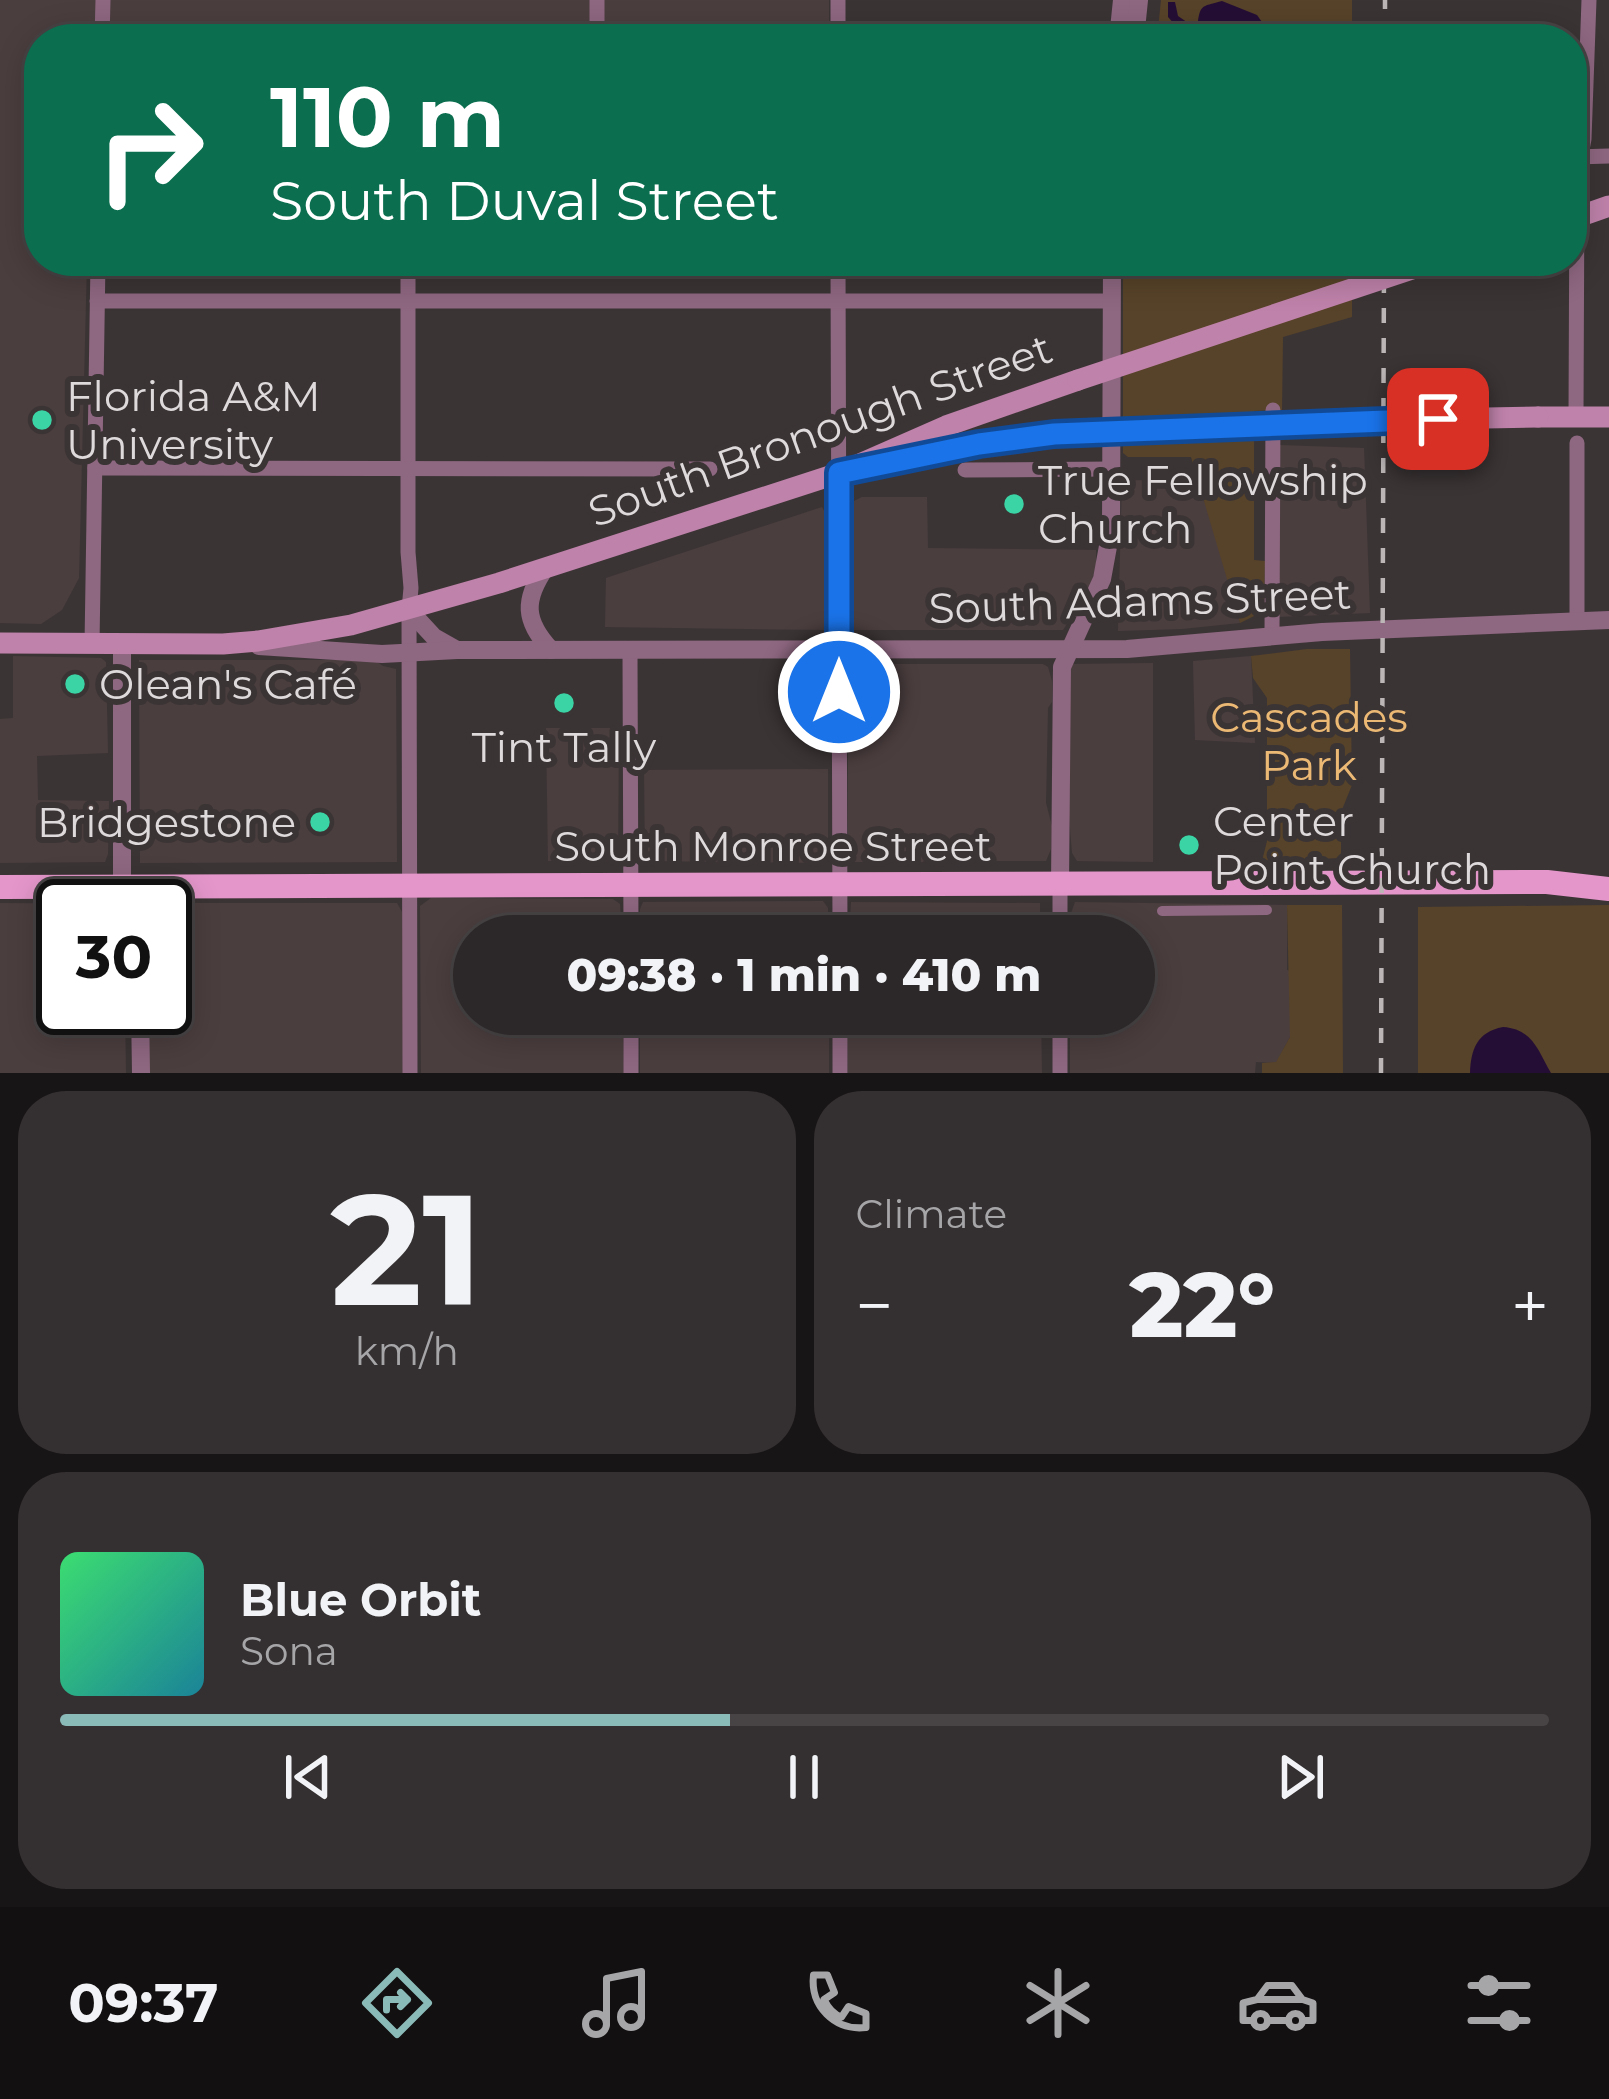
<!DOCTYPE html>
<meta charset="utf-8">
<style>
body{margin:0;font-family:Montserrat,sans-serif;background:#342f30;color:#f1f3f6;height:100vh;display:flex;flex-direction:column;font-size:45px;white-space:nowrap}
*{box-sizing:border-box;margin:0}
p{font-size:39px;color:#a6a5a8}
.icon{flex:none;width:66px;height:66px;fill:none;stroke:currentColor;stroke-width:2;stroke-linecap:round;stroke-linejoin:round}
.map{position:relative;height:1073px;overflow:hidden}
.details{display:flex;flex-direction:column;gap:18px;padding:18px;background:#181516;flex:1}
.details>*{flex:none}
.guide{position:absolute;left:24px;top:24px;width:1563px;height:252px;border-radius:48px;box-shadow:0 6px 30px #0003,0 0 0 3px #484445;background:#0b6e4f;color:#fff;overflow:hidden}
.speed{position:absolute;left:36px;top:879px;display:flex;gap:24px;font-size:60px;font-weight:700;text-align:center}
.speed>*{display:grid;place-content:center;width:156px;height:156px;border-radius:50%;background:#2c2728;box-shadow:0 6px 30px #0003,0 0 0 3px #484445;line-height:1}
.speed .limit{border:6px solid #111;border-radius:18px;background:#fff;color:#111}
.pin{position:absolute;display:grid;place-items:center;width:102px;height:102px;color:#fff;margin:-51px;border-radius:24px;box-shadow:0 6px 18px #0006}
.me{position:absolute;width:132px;margin:-66px;rotate:0deg;stroke-linejoin:round;filter:drop-shadow(0 0 9px #0008)}
.turn{display:flex;align-items:center;gap:42px;height:252px;padding:0 48px;font-size:54px}
.turn .icon{width:156px;height:156px;stroke-width:2.5}
.turn b{display:block;font-size:84px;line-height:102px}
.big{font-size:90px;font-weight:800;line-height:1.1}
.details .widget{flex:1;display:flex;flex-direction:column;justify-content:center;gap:18px;min-width:0;padding:0 42px;border-radius:48px;background:#342f30}
.details .dial{align-items:center;gap:0}
.dial b{font-size:156px;line-height:1}
.song{display:flex;align-items:center;gap:36px}
.cover{width:144px;height:144px;border-radius:18px;background:linear-gradient(135deg,hsl(140 70% 55%),hsl(190 70% 35%))}
.played{height:12px;border-radius:6px;background:linear-gradient(90deg,#8bbbb9 45%,#484445 45%)}
.keys{display:flex;justify-content:space-around;direction:ltr}
.heat{display:flex;justify-content:space-between;align-items:center;font-size:66px;direction:ltr}
.details .tiles{flex:1;display:grid;gap:18px;grid-template-columns:1fr 1fr}
.widget:last-child{grid-column:span 2}
.trip{position:absolute;left:453px;top:915px;width:702px;height:120px;border-radius:60px;background:#2c2728;box-shadow:0 6px 30px #0003,0 0 0 3px #484445;font-weight:800;line-height:120px;text-align:center}
.tab-bar{display:flex;height:192px;justify-content:space-around;align-items:center;background:#121010;color:#a6a5a8}
.tab-bar .icon{width:84px;height:84px}
.tab-bar .active{color:#8bbbb9}
.tab-bar b{font-size:54px;color:#f1f3f6}
.map>svg:first-child{display:block}
.built{fill:#4b3e3f}
.green{fill:#574329}
.water{fill:#250e35}
.lines{fill:none;stroke-linecap:round;stroke-linejoin:round}
.pedestrian{stroke:#8e6780;stroke-width:10}
.minor{stroke:#8e6780;stroke-width:15}
.tertiary{stroke:#8e6780;stroke-width:18}
.secondary{stroke:#bf82aa;stroke-width:21}
.primary{stroke:#e496ca;stroke-width:24}
.rail{stroke:#bcb6b7;stroke-width:4.5;stroke-dasharray:15 15;stroke-linecap:butt}
.secondary-bridge{stroke:#bf82aa;stroke-width:21}
.route-casing{stroke:#114b97;stroke-width:30}
.route{stroke:#1a73e8;stroke-width:21}
.poi-dot{fill:#3ad4a5;stroke:#3b3435;stroke-width:4.5}
.labels{text-anchor:middle;dominant-baseline:central;stroke-width:12;stroke-linejoin:round;paint-order:stroke}
.poi-label{font-size:42px;fill:#ded9da;stroke:#3b3435;text-anchor:start}
.street-label{font-size:42px;fill:#ded9da;stroke:#3b3435}
.park-label{font-size:42px;fill:#ecb974;stroke:#3b3435}
</style>
<div class="map">
<svg width="1609" height="1073" viewBox="0 0 1609 1073">
<rect width="100%" height="100%" fill="#3b3435"/>
<!-- built -->
<g class="built">
<path d="M0 0H829V39H39V261H87L79 578 62 610 41 624 0 623Z"/>
<path d="M1280 445 1364 448 1370 613 1277 617Z"/>
<path d="M1122 480 1200 481 1240 623 1182 629 1118 631Z"/>
<path d="M862 497H927L928 548 1096 550V568L1088 591 1063 630H852L847 617 848 504Z"/>
<path d="M822 507 830 521V623L826 630 605 627 606 578Z"/>
<path d="M13 656 101 658 106 662 108 753 37 756 38 800 109 801 108 854 105 862 0 863V719L13 718Z"/>
<path d="M1251 656 1255 743 1195 740 1193 661Z"/>
<path d="M139 660H374L383 666 396 669 397 862 140 863Z"/>
<path d="M1153 663V862L1077 861 1072 853 1068 804V675L1072 664Z"/>
<path d="M854 664H1043L1048 667 1052 681V702L1048 708 1046 803 1052 826 1051 849 1046 861H986L979 851H930L923 862H854L848 855V671L850 665Z"/>
<path d="M546 728H619L618 856 613 861H548Z"/>
<path d="M828 769V854L816 863 649 861 645 856 644 770Z"/>
<path d="M431 898 613 899 620 904 622 936H474V1014H623L624 1073H421L420 906Z"/>
<path d="M823 901 828 908V936H640V909L643 902Z"/>
<path d="M851 902 1040 903V936H849Z"/>
<path d="M1075 902 1287 905V970L1291 971 1290 1037 1276 1063 1256 1062 1255 1073H1070V1014H1134V936H1070V916Z"/>
<path d="M0 903 122 904V906H63V1008H125L126 1073H0Z"/>
<path d="M154 903H397L402 912 404 1073H149V1008H165V906H151Z"/>
<rect x="640" y="1014" width="189" height="59"/>
<path d="M848 1014H1041L1042 1073H848Z"/>
</g>
<!-- green -->
<g class="green">
<path d="M1161 0H1352V39H1157Z"/>
<path d="M1123 261H1352V317L1283 337 1282 410 1254 411V560L1265 561 1264 607 1260 613 1240 623 1191 457H1128L1123 453Z"/>
<path d="M1307 649H1350L1352 785 1341 812V858L1262 861 1267 841V698L1253 678 1251 656Z"/>
<path d="M1287 905H1342L1343 1073H1262V1063L1276 1062 1290 1037Z"/>
<path d="M1609 905V1073H1418V907Z"/>
</g>
<!-- water -->
<g class="water">
<path d="M1222 1 1257 15 1269 32 1285 34 1295 39H1188L1168 17V2H1175L1178 16 1197 29C1200 4 1200 7 1222 1Z"/>
<path d="M1503 1027C1533 1029 1538 1051 1551 1073H1470C1471 1049 1477 1032 1503 1027Z"/>
</g>
<g class="lines">
<!-- pedestrian -->
<path class="pedestrian" d="M1162 911 1267 910"/>
<!-- minor -->
<g class="minor">
<path d="M597 0V39"/>
<path d="M838 0V39"/>
<path d="M102 39 103 0"/>
<path d="M1575 157 1609 156"/>
<path d="M408 261V552L411 588 409 610 410 1073"/>
<path d="M838 261 840 936"/>
<path d="M97 301H1112"/>
<path d="M1576 417 1577 175 1584 139 1589 0"/>
<path d="M1577 443V620"/>
<path d="M95 468 710 469"/>
<path d="M965 470 1113 469"/>
<path d="M1272 636 1273 410"/>
<path d="M92 645 98 261"/>
<path d="M630 651 631 936"/>
<path d="M1060 884V936"/>
<path d="M840 1014V1073"/>
<path d="M631 1073V1014"/>
<path d="M1060 1073V1014"/>
</g>
<!-- tertiary -->
<g class="tertiary">
<path d="M1118 39 1122 0"/>
<path d="M1135 39 1139 0"/>
<path d="M546 567C523 600 524 621 551 650"/>
<path d="M409 610 434 637 457 650"/>
<path d="M122 645V886"/>
<path d="M259 646 382 654 457 650 1127 649 1322 632 1609 620"/>
<path d="M1060 884 1062 667 1102 579 1111 530 1112 261"/>
<path d="M140 1008 141 1073"/>
</g>
<!-- secondary -->
<g class="secondary">
<path d="M1572 219 1609 206"/>
<path d="M1538 417H1609"/>
<path d="M881 465 979 444 1081 431"/>
<path d="M0 643 223 644 258 641 351 625 499 583 839 473 946 426 1078 380"/>
</g>
<!-- primary -->
<path class="primary" d="M0 887 1547 882 1609 889"/>
<!-- rail -->
<g class="rail">
<path d="M1385 39V0"/>
<path d="M1381 1073 1384 261"/>
</g>
<!-- secondary-bridge -->
<g class="secondary-bridge">
<path d="M1078 380 1436 261"/>
<path d="M1081 431 1326 421 1538 417"/>
</g>
</g>
<g class="lines">
<!-- route casing -->
<g class="route-casing">
<path id="route" d="M839 692V473L979 444 1054 434 1438 419"/>
</g>
<!-- route -->
<use href="#route" class="route"/>
</g>
<!-- markers -->
<g class="poi-dot">
<circle cx="42" cy="420" r="12"/>
<circle cx="1014" cy="504" r="12"/>
<circle cx="75" cy="684" r="12"/>
<circle cx="564" cy="703" r="12"/>
<circle cx="320" cy="822" r="12"/>
<circle cx="1189" cy="845" r="12"/>
</g>
<g class="labels">
<!-- poi labels -->
<g class="poi-label">
<text x="66" y="396">Florida A&amp;M<tspan x="66" dy="48">University</tspan></text>
<text x="1038" y="480">True Fellowship<tspan x="1038" dy="48">Church</tspan></text>
<text x="99" y="684">Olean's Café</text>
<text x="564" y="747" text-anchor="middle">Tint Tally</text>
<text x="1213" y="821">Center<tspan x="1213" dy="48">Point Church</tspan></text>
<text x="296" y="822" text-anchor="end">Bridgestone</text>
</g>
<!-- street labels -->
<g class="street-label">
<text transform="translate(820 430) rotate(-20)">South Bronough Street</text>
<text transform="translate(1140 601) rotate(-2)">South Adams Street</text>
<text x="773" y="846">South Monroe Street</text>
</g>
<!-- park labels -->
<g class="park-label">
<text x="1309" y="717">Cascades<tspan x="1309" dy="48">Park</tspan></text>
</g>
</g>
</svg>
<div class="speed"><div class="limit">30</div></div>
<div class="pin" style="left:1438px;top:419px;background:#d93025"><svg class="icon" aria-label="arrive" viewBox="0 0 24 24"><path d="M6 21V4h12l-3 4 3 4H6"/></svg></div>
<svg class="me" style="left:839px;top:692px" viewBox="-20 -20 40 40"><circle r="17" fill="#1a73e8" stroke="#fff" stroke-width="3"/><path d="M0-11L8 9 0 5-8 9z" fill="#fff"/></svg>
<div class="trip">09:38 · 1 min · 410 m</div>
<div class="guide">
<div class="turn"><svg class="icon" aria-label="right" viewBox="0 0 24 24"><path d="M7 20v-9h11M14 6l5 5-5 5"/></svg><div><b>110 m</b>South Duval Street</div></div>
</div>
</div>
<section class="details">
<div class="tiles">
<div class="widget dial"><b>21</b><p>km/h</p></div>
<div class="widget"><p>Climate</p>
<div class="heat"><a>−</a><b class="big">22°</b><a>+</a></div>
</div>
<div class="widget">
<div class="song"><i class="cover"></i><div><b>Blue Orbit</b><p>Sona</p></div></div>
<div class="played"></div>
<div class="keys"><svg class="icon" aria-label="previous" viewBox="0 0 24 24"><path d="M18 5L8 12l10 7zM5 5v14"/></svg><svg class="icon" aria-label="pause" viewBox="0 0 24 24"><path d="M8 5v14M16 5v14"/></svg><svg class="icon" aria-label="next" viewBox="0 0 24 24"><path d="M6 5l10 7-10 7zM19 5v14"/></svg></div>
</div>
</div>
</section>
<nav class="tab-bar">
<b>09:37</b>
<svg class="icon active" aria-label="directions" viewBox="0 0 24 24"><path d="M12 3l9 9-9 9-9-9zM9 14v-3h6M13 9l2 2-2 2"/></svg>
<svg class="icon" aria-label="music" viewBox="0 0 24 24"><path d="M9 18V5l10-2v13"/><circle cx="6" cy="18" r="3"/><circle cx="16" cy="16" r="3"/></svg>
<svg class="icon" aria-label="phone" viewBox="0 0 24 24"><path d="M5 4h4l2 5-3 2q2 4 5 5l2-3 5 2v4C11 20 4 13 5 4z"/></svg>
<svg class="icon" aria-label="climate" viewBox="0 0 24 24"><path d="M12 3v18M4 7l16 10M4 17L20 7"/></svg>
<svg class="icon" aria-label="car" viewBox="0 0 24 24"><path d="M5 17H2v-5l4-1 3-4h7l3 4 3 1v5h-3M9 17h6M6 11h13"/><circle cx="7" cy="17" r="2"/><circle cx="17" cy="17" r="2"/></svg>
<svg class="icon" aria-label="filters" viewBox="0 0 24 24"><path d="M4 7h16M4 17h16"/><circle cx="9" cy="7" r="2"/><circle cx="15" cy="17" r="2"/></svg>
</nav>
